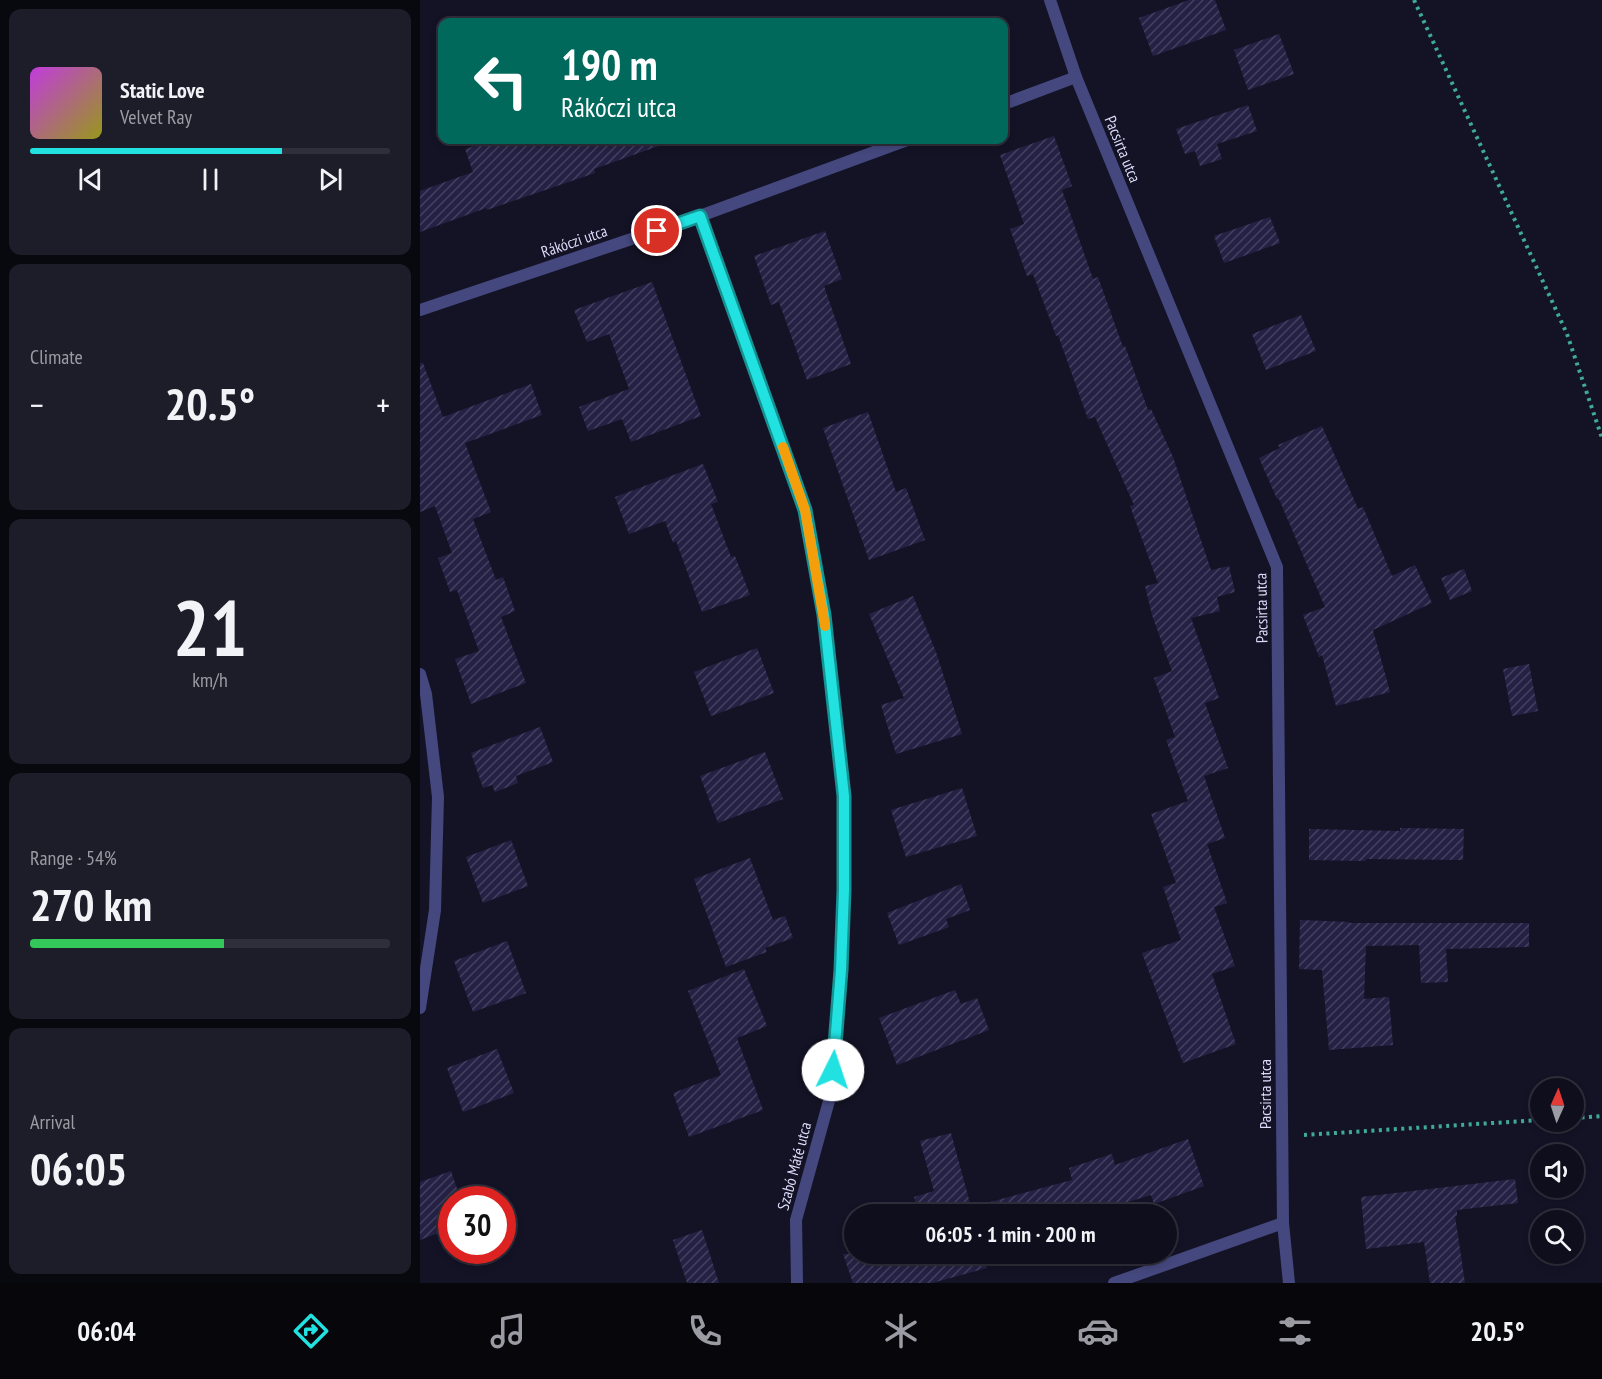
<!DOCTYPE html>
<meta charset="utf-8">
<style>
body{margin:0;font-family:"PT Sans Narrow",sans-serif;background:#1d1c29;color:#f1f3f6;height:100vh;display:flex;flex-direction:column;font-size:22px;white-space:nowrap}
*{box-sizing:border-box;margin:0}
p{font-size:20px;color:#9b9ca3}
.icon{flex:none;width:33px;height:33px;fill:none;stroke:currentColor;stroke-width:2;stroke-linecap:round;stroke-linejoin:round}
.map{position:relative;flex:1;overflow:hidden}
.sheet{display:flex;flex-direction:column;gap:9px;padding:9px;background:#08080f;width:420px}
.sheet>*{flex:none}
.banner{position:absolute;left:18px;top:18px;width:570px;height:126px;border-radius:12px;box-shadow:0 3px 9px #0003,0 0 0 2px #2f2e3b;background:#00695c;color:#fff;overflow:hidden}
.needle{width:39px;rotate:3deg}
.tools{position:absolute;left:1110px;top:1078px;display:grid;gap:12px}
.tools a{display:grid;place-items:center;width:54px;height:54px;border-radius:50%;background:#0f0e1c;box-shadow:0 3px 9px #0003,0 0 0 2px #2f2e3b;font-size:30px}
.speed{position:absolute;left:18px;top:1186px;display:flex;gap:12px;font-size:30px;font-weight:700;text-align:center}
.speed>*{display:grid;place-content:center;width:78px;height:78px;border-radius:50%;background:#0f0e1c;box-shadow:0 3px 9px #0003,0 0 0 2px #2f2e3b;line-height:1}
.speed .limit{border:9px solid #d22;background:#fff;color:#111}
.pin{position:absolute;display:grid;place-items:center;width:51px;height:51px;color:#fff;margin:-26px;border:3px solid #fff;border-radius:50%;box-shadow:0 2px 6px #0007}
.me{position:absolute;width:66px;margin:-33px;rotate:4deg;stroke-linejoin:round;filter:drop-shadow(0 0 4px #0008)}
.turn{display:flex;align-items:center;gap:21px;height:126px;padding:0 24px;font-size:27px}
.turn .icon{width:78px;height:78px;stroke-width:2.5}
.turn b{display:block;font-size:42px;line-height:51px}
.big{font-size:45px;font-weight:700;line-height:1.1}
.sheet .tile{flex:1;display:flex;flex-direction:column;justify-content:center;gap:9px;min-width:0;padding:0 21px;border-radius:12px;background:#1d1c29}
.sheet .dial{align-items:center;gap:0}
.dial b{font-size:78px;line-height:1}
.song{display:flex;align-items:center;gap:18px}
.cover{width:72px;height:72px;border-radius:9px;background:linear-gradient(135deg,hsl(290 70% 55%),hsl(60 70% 35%))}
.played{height:6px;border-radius:3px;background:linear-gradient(90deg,#21e1e1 70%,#2f2e3b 70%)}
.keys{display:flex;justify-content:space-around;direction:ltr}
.heat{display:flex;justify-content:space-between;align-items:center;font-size:33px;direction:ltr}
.charge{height:9px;border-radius:4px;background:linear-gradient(90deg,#34c759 54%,#2f2e3b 0)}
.trip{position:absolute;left:424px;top:1204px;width:333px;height:60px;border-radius:30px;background:#0f0e1c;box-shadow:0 3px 9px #0003,0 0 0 2px #2f2e3b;font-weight:700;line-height:60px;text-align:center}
.tab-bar{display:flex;height:96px;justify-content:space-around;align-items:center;background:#06060b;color:#9b9ca3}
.tab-bar .icon{width:42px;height:42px}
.tab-bar .current{color:#21e1e1}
.tab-bar b{font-size:27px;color:#f1f3f6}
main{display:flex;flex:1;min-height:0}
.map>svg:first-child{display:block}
.building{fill:url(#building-hatch)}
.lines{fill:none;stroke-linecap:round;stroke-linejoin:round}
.path{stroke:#40aa99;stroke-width:4;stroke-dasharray:3 4.5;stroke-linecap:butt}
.street{stroke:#44487e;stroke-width:12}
.route-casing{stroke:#159292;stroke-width:15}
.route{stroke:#21e1e1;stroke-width:10}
.slow{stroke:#f59e0b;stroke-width:10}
.labels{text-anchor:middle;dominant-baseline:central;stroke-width:6;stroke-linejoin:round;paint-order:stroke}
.street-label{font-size:16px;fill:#dcdcfa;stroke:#141326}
</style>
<main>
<section class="sheet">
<div class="tile">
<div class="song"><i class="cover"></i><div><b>Static Love</b><p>Velvet Ray</p></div></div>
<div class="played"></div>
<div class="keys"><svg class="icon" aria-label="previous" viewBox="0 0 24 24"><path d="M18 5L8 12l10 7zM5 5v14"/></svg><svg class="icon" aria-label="pause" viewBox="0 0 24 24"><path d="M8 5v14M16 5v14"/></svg><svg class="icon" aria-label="next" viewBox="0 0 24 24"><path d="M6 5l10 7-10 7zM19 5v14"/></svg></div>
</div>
<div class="tile"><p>Climate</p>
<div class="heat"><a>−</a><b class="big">20.5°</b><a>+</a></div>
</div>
<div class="tile dial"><b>21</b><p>km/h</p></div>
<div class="tile"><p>Range · 54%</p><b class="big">270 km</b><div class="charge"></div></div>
<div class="tile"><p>Arrival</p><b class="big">06:05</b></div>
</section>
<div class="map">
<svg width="1182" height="1283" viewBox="0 0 1182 1283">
<defs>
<pattern id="building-hatch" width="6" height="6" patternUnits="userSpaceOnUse" patternTransform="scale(1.5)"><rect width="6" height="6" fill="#252144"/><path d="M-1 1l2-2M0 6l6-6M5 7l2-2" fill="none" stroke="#444160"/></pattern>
</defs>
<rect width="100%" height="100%" fill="#141326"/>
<!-- building -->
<g class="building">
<path d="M769 0H795L806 30 733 56 719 18Z"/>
<path d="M859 34 874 74 828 90 814 50Z"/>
<path d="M828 105 837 131 797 144 802 159 780 166 775 151 765 154 756 129Z"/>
<path d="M634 136 652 186 642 190 673 279 678 277 703 347 705 346 728 410 731 409 753 457 791 570 809 566 815 592 797 597 800 611 771 618 799 698 785 703 808 768 784 776 805 838 787 844 807 903 794 907 815 966 792 974 816 1044 763 1063 722 953 761 940 743 887 756 883 731 814 768 801 746 740 755 737 734 678 752 671 732 615 725 586 738 583 710 506 714 505 675 417 668 419 638 335 636 336 613 274 607 276 590 229 604 224 580 155Z"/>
<path d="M72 140H246L247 143 174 169 175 173 67 210 66 208 0 232V191L53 172 45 149Z"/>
<path d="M850 217 860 243 804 263 794 236Z"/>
<path d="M405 231 422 279 404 286 431 364 387 380 359 302 351 305 334 256Z"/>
<path d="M232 282 281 416 211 442 202 419 168 431 159 407 209 389 189 334 167 342 154 310Z"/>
<path d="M881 315 896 351 846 370 832 334Z"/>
<path d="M0 363H3L23 417 111 384 122 415 45 443 71 512 53 519 76 580 83 577 95 611 81 617 106 683 51 704 35 659 59 651 37 590 30 592 18 558 32 553 15 506 0 512Z"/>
<path d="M448 412 476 492 486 488 505 540 449 560 403 428Z"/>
<path d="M902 426 938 509 943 507 972 576 995 565 1012 603 953 630 970 692 916 706 902 655 899 657 883 615 905 607 859 499H857L839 458 860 448 858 445Z"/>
<path d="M283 464 298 502 291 504 311 557 315 556 330 595 282 612 256 541 253 543 245 521 209 534 195 497Z"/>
<path d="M1044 569 1052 591 1030 600 1021 578Z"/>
<path d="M493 596 516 652 542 734 476 754 461 705 484 698 449 614Z"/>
<path d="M337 648 354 693 291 716 274 672Z"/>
<path d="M1109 664 1118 711 1092 716 1083 669Z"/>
<path d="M120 727 133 762 96 776 98 783 75 792 72 785 63 788 51 753Z"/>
<path d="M345 752 363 799 298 823 280 776Z"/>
<path d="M542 788 557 836 486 857 471 810Z"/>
<path d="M980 828 1044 829 1043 860 946 859 945 861 889 860V829L980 831Z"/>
<path d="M91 840 108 886 63 903 46 857Z"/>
<path d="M330 858 353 920 365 916 373 938 345 948 347 952 306 967 274 879Z"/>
<path d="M541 884 550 910 526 919 529 927 479 945 467 913Z"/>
<path d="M880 920 930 922V923H1109V947L1026 949 1028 982 1001 983 999 945 946 946 944 999 969 997 973 1045 909 1050 902 970 879 969Z"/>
<path d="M87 941 106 993 53 1012 34 961Z"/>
<path d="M324 969 347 1026 317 1038 343 1110 269 1137 253 1093 301 1075 268 991Z"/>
<path d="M535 990 541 1004 557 998 569 1030 477 1065 459 1018Z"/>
<path d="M77 1049 94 1093 43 1112 27 1068Z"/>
<path d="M531 1133 551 1207 652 1180 649 1168 692 1154 695 1165 768 1139 784 1186 734 1204 731 1195 665 1215H499L494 1197 514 1191 500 1141Z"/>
<path d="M31 1171 41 1200H32V1228L0 1240V1182Z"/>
<path d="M1095 1179 1098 1203 1037 1210V1216H1035L1045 1283H1010L1004 1242 946 1249 941 1197Z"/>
<path d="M282 1230 299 1283H267L253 1240Z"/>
<path d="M423 1254H563L567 1268 512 1283H433Z"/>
</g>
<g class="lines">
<!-- path -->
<g class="path">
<path d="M994 0 1147 334 1182 438"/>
<path d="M1154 1118 1182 1116"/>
<path d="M884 1135 1120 1120"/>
</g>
<!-- street -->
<g class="street">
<path d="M630 0 656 77 857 567 863 1223 869 1283"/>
<path d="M584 104 656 77"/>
<path d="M280 216 385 510 404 615 424 796 425 870 421 970 412 1090 376 1220 377 1283"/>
<path d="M0 310 280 216 487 140"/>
<path d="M0 674 6 694 18 797 15 910 0 1008"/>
<path d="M694 1283 863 1223"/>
</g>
</g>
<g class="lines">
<!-- route casing -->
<g class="route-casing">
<path id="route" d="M237 231 280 216 385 510 404 615 424 796V890L421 970 413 1070"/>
</g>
<!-- route -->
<use href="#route" class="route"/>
<!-- slow -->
<path class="slow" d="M363 447 385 510 405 626"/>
</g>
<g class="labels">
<!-- street labels -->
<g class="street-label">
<text transform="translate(703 149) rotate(68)">Pacsirta utca</text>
<text transform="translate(154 241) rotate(-19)">Rákóczi utca</text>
<text transform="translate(841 608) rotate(-91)">Pacsirta utca</text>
<text transform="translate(845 1094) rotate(-90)">Pacsirta utca</text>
<text transform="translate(374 1166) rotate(-75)">Szabó Máté utca</text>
</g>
</g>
</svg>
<div class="tools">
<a><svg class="needle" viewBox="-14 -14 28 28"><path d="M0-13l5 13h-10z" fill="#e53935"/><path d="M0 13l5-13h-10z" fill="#9b9ca3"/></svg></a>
<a><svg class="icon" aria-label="sound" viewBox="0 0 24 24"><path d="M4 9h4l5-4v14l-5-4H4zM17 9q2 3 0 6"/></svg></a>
<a><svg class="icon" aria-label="search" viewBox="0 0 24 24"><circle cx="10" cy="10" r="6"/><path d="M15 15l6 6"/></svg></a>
</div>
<div class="speed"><div class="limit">30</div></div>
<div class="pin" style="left:237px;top:231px;background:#d93025"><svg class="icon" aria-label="arrive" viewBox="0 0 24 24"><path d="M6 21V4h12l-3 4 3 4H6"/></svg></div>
<svg class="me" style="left:413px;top:1070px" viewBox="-20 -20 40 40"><circle r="19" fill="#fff"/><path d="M0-13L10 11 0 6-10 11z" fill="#21e1e1"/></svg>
<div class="trip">06:05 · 1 min · 200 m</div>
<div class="banner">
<div class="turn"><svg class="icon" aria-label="left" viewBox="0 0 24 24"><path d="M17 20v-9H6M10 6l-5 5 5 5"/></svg><div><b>190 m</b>Rákóczi utca</div></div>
</div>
</div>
</main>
<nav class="tab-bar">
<b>06:04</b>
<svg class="icon current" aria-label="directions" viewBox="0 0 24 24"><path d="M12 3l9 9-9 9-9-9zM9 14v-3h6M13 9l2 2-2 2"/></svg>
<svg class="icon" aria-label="music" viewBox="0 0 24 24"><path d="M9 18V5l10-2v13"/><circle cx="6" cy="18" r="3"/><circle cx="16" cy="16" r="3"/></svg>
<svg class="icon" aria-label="phone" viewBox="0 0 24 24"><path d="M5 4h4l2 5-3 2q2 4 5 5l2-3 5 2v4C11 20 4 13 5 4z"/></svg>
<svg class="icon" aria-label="climate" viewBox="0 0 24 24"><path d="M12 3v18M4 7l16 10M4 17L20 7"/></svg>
<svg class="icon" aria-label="car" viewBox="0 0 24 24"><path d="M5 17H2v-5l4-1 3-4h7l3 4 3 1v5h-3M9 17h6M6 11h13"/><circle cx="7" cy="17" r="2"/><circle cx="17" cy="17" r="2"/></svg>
<svg class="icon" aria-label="filters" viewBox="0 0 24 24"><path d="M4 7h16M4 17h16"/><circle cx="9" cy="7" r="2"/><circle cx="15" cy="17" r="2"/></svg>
<b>20.5°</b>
</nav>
